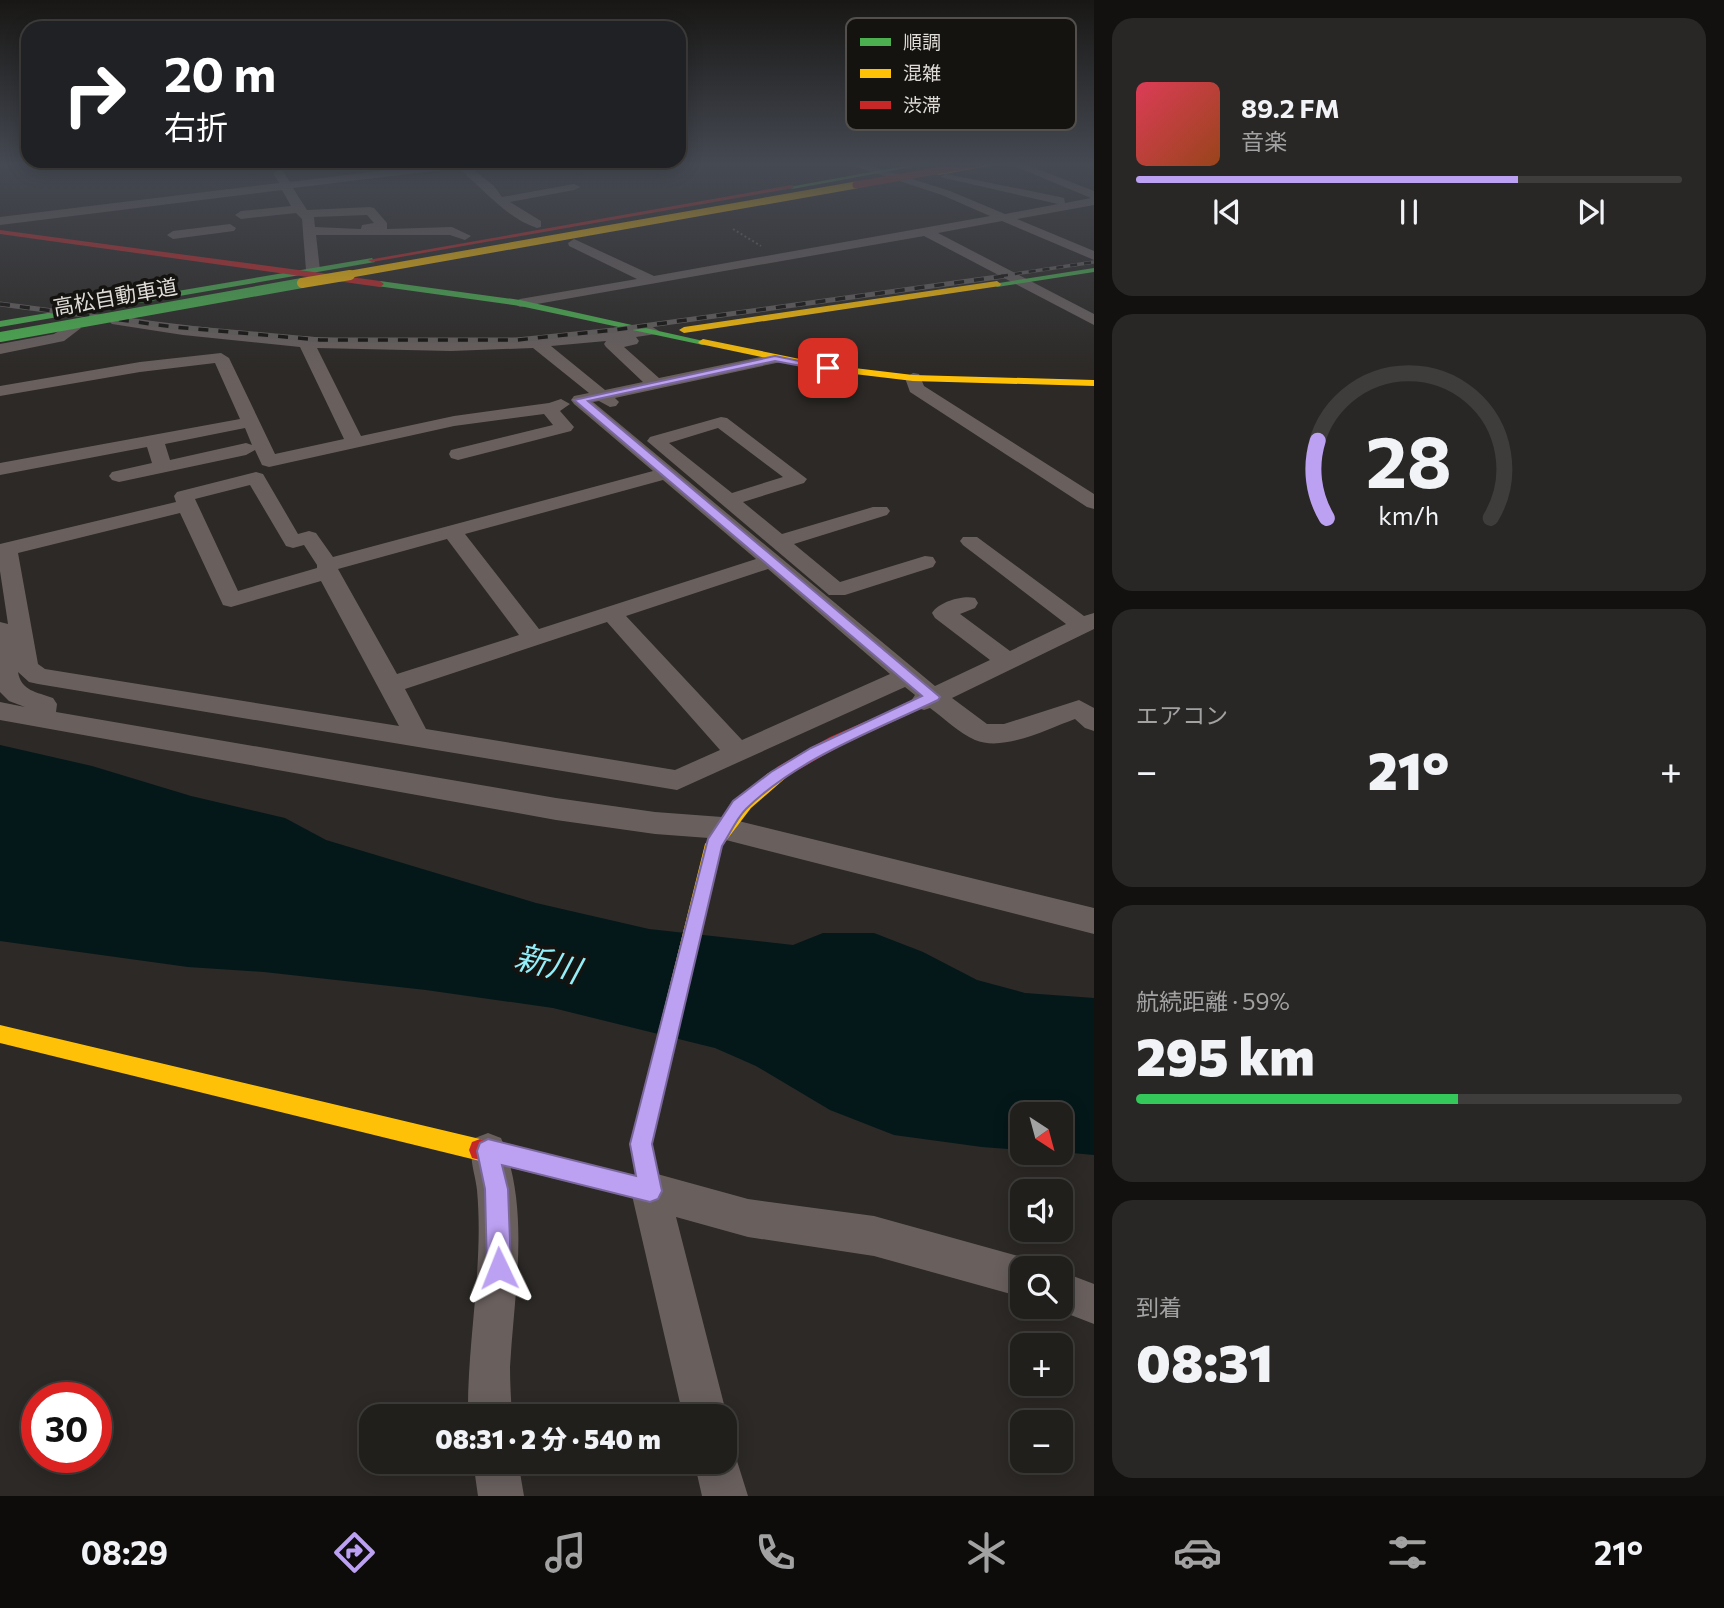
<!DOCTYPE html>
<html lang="ja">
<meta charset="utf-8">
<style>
body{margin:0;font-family:Commissioner,"Noto Sans JP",sans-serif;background:#292725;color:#f1f3f6;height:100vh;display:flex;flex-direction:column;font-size:26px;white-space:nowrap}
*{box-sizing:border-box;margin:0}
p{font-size:23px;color:#a2a2a3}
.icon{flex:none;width:38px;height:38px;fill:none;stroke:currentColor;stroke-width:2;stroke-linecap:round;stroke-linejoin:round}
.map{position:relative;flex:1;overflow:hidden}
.panel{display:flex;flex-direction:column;gap:18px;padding:18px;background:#12110f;width:630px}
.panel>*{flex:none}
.top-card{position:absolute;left:21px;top:21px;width:665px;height:147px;border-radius:21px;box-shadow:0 4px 18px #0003,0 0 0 2px #3e3d3b;background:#202124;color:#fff;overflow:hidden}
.needle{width:46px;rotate:144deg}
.fabs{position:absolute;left:1010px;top:1102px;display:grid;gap:14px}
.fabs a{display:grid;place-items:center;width:63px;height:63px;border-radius:14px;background:#211f1c;box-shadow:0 4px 18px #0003,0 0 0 2px #3e3d3b;font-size:35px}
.speed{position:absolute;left:21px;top:1382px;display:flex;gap:14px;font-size:35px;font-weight:700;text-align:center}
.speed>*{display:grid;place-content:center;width:91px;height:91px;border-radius:50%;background:#211f1c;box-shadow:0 4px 18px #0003,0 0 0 2px #3e3d3b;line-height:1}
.speed .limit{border:10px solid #d22;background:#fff;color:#111}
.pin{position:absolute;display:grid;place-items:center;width:60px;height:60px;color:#fff;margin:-30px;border-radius:14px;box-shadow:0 4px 10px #0006}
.me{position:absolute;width:77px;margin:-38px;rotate:358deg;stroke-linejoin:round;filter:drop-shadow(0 0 5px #0008)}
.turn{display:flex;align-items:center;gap:24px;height:147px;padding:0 28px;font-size:32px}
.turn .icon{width:91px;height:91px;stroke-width:2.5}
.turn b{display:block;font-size:49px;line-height:60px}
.big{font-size:52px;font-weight:800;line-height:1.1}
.panel .card{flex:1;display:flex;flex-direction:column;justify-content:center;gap:10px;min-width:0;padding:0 24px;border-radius:21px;background:#292725}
.panel .dial{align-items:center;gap:0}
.dial svg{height:182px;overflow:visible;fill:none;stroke:#3e3d3b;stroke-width:7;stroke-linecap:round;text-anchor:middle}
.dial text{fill:#f1f3f6;stroke:none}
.song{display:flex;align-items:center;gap:21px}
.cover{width:84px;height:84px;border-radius:10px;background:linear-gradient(135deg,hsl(350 70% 55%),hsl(20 70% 35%))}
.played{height:7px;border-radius:4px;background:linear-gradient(90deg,#bca0f2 70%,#3e3d3b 70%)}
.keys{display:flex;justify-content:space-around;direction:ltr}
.heat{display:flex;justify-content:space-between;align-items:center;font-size:38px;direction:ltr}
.charge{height:10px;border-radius:5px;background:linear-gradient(90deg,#34c759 59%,#3e3d3b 0)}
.trip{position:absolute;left:359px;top:1404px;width:378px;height:70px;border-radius:21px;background:#211f1c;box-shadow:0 4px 18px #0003,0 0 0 2px #3e3d3b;font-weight:800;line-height:70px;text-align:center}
.tab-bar{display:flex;height:112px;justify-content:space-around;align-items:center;background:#0d0c0b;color:#a2a2a3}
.tab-bar .icon{width:49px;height:49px}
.tab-bar .selected{color:#bca0f2}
.tab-bar b{font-size:32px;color:#f1f3f6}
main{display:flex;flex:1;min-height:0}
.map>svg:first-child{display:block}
.water{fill:#041719}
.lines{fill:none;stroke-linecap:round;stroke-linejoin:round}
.path{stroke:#67605e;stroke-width:2;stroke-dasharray:2 2.5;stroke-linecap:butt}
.street{fill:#69605e;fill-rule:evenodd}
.fast{fill:#4caf50;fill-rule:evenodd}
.slow{fill:#ffc107;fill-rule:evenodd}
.jam{fill:#c62828;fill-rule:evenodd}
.rail-far1-casing{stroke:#635e5c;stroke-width:3.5}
.rail-casing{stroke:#635e5c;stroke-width:5}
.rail-far1{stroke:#151310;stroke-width:2.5;stroke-dasharray:7;stroke-linecap:butt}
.rail{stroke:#151310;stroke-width:3.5;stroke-dasharray:10;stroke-linecap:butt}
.fast-bridge{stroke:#4caf50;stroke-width:10}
.slow-bridge-far1{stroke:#ffc107;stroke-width:7}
.slow-bridge{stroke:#ffc107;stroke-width:10}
.jam-bridge{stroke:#c62828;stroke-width:7}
.route{fill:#bca0f2;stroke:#7a689d;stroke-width:2}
.labels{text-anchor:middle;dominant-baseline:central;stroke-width:7;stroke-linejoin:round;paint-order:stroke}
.far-street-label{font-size:21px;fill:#dfdcd8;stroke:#151310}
.near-water-label{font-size:33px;font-style:italic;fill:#92eef9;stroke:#151310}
.key{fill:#151310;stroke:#524f4c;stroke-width:2}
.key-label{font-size:19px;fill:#dfdcd8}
</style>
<main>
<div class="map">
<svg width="1094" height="1496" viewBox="0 0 1094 1496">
<rect width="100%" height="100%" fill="#2c2926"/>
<!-- water -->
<path class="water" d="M0 745 92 766 191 796 285 818 326 840 536 903 649 929 793 945 823 933H874L923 952 977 980 1025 993 1094 998V1155L1061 1152 1060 1115H1022V1150L982 1147 894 1135 830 1110 756 1066 715 1048 553 1008 426 990 264 972 188 967 0 941Z"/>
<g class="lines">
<!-- path -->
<path class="path" d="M733 229 761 246"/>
<!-- street -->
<g class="street">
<path d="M442 163H474L469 166 494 186 502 197 574 184 580 187 574 190 510 202 541 221V227L537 228C506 218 483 188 458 168L293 188 307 210 370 207 374 208 387 223V229L452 227 471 236 465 240 450 235H316L320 270 313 274 306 270 302 219 296 213 241 219 235 215 241 211 291 206 282 190 0 225V217L279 183 273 173 279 170 283 171 290 182ZM367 215 374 223 362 225 361 229 315 227 314 217Z"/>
<path d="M596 163V167C589 169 579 173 574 167L583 163Z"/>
<path d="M845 163H862L950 191 1005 214 1058 204 940 177 946 174 1060 197 1064 198 1065 203 1091 198 1012 165 1022 163 1094 191V205L1017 219 1094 251V260L1002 221 938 233 1094 314V325L924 236 520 307 513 303 520 299 637 279 569 246 568 243 574 239 654 276 990 216 942 195Z"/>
<path d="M230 224 236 228 234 231 173 239 167 235 173 231Z"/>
<path d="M117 316C300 343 468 349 651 326L659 331 656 334 636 337 639 341 637 344 624 347 659 378 775 354 781 356 783 359 781 362 615 398 619 402 616 406 610 407 599 401 593 402 935 686 990 660 935 618 932 613C939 602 962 595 975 598L978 603 975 608 960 614 1010 651 1066 624 963 545 960 541 963 537H977L1084 616 1094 613V629L952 698 987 724H1004L1079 700 1094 708V731L1085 728 1075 719C1047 729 1004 752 975 740 959 733 944 718 930 708L924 710 915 707 911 701 915 695 905 687 677 790 38 684 29 682 18 672C21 691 37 692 53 698L57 704 56 712 556 798 655 812 722 817 1094 908V934L722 839 655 834 556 820 0 720V702L25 707 9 701 0 692V622L8 624 0 571V544L176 502 174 496 177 492 256 472 263 474 298 534 309 531 316 533 333 557 653 471 574 404 571 400 574 396 589 393 533 348 451 351 317 348 361 436 454 416 549 403 561 399 570 404 560 411 574 427 571 431 458 460 451 458 449 454 451 450 553 425 544 414 454 426 269 467 262 465 255 450 246 455 119 482 112 480 109 476 112 472 152 463 147 447 0 475V463L240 419 215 363 140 372 0 396V386L140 362 221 353 229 358 275 454 344 439 300 347 183 335 112 324 109 321ZM606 341 604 344 606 347 643 382 605 390 551 346ZM245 428 252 445 246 443 170 460 165 444ZM663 480 756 559 539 629 465 534ZM250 485 286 546 293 548 304 545 317 565V568L238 591 195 499ZM180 513 223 605 231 607 321 581 399 726 45 669 38 664 18 553ZM447 539 519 635 397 674 338 569ZM768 569 890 674 742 740 626 616ZM607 622 720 750 675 770 426 729 405 689Z"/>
<path d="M73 323 81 328 64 341 0 354V344L54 334Z"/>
<path d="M913 373 919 374 924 386 1094 494V509L1087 507 910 392 905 378Z"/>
<path d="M721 417 727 418 807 479 804 483 743 502 782 534 873 507H887L890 511 887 515 794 544 840 582 925 556 933 557 936 562 933 567 845 595H829L647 441 650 437ZM718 428 783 477 732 493 669 443Z"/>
<path d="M488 1133 501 1138C531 1210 514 1292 510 1367 510 1383 511 1400 512 1416H468C467 1340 484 1266 477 1190 475 1171 467 1157 475 1138Z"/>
<path d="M650 1172 748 1199 874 1216 1022 1257 1036 1263 1039 1269H1022V1297L874 1256 748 1237 676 1217 727 1416 724 1422V1416H683L631 1191 637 1178Z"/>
<path d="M1060 1271 1094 1284V1324L1050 1307H1060Z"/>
<path d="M724 1442 732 1445 748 1496H702L694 1461H724Z"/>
<path d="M473 1461H518L524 1496H478Z"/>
</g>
<!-- fast -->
<g class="fast">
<path d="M920 163 929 164 792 189 789 187Z"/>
<path d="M372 258 375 262 0 327V321Z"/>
<path d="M1094 268V272L997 287 993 284Z"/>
<path d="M380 281 520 300 708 342 703 345 520 306 377 286V282Z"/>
</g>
<!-- slow -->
<g class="slow">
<path d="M989 163H1005L938 175 935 173Z"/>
<path d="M997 281 1001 284 1000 286 684 333 679 330 684 327Z"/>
<path d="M703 339 829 365 913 375 1094 380V386L913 381 829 371 700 344 698 342Z"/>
<path d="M783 765 789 767 791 771 789 775 751 808 722 846 677 1037 674 1044 667 1046 660 1044 657 1037 705 844 739 799 767 774Z"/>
<path d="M0 1025 480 1139 488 1142 491 1150 488 1158 480 1161 0 1043Z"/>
</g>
<!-- jam -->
<g class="jam">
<path d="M792 185 794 188 372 262 368 260Z"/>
<path d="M0 230 380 281 384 284 380 287 0 234Z"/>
<path d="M924 696 932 701 929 705 842 745 789 775H777L775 771 777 767 830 737Z"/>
<path d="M667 1028 674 1030 677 1037 652 1144 661 1191 658 1199 650 1202 472 1158 469 1150 472 1142 480 1139 636 1176 630 1144 657 1037 660 1030Z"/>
</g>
<!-- rail-far1 casing -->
<g class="rail-far1-casing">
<path id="rail-far1" d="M1001 276 1094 262"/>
</g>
<!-- rail casing -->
<g class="rail-casing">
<path id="rail" d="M0 304 174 327 320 340H517L614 330 1012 275"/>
</g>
<!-- rail-far1 -->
<use href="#rail-far1" class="rail-far1"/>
<!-- rail -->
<use href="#rail" class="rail"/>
<!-- fast-bridge -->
<path class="fast-bridge" d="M0 337 302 283"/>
<!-- slow-bridge-far1 -->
<path class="slow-bridge-far1" d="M340 276 856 185"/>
<!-- slow-bridge -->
<path class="slow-bridge" d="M302 283 350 275"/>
<!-- jam-bridge -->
<path class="jam-bridge" d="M856 185 981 163"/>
</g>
<!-- sky -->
<linearGradient id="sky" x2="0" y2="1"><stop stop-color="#181715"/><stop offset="0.44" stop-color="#454952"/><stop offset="1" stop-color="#454952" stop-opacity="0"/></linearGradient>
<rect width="1094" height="373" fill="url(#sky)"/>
<!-- route -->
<path class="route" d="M775 356 833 368 828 371 775 361 588 401 940 697 938 700C874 731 798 758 746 809 736 819 730 834 722 846L652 1144 662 1191 658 1199 650 1202 502 1165 508 1189 511 1268 508 1276 499 1280 491 1276 487 1268 485 1189 477 1151 480 1143 488 1139 636 1176 630 1144 708 839 733 801 771 772 811 748 922 696 574 400Z"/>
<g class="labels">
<!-- far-street labels -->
<g class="far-street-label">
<text transform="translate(115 296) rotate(-10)">高松自動車道</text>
</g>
<!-- near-water labels -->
<g class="near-water-label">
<text transform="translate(548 962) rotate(14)">新川</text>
</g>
</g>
<!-- legend -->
<rect x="846" y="18" width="230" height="112" rx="10" class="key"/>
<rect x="860" y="38" width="31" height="8" fill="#4caf50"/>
<rect x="860" y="69" width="31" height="9" fill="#ffc107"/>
<rect x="860" y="101" width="31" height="8" fill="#c62828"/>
<g class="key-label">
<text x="903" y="49">順調</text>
<text x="903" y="80">混雑</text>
<text x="903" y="112">渋滞</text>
</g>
</svg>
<div class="fabs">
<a><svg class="needle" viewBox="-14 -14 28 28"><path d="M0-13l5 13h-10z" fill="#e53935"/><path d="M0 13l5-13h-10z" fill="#a2a2a3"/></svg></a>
<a><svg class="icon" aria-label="sound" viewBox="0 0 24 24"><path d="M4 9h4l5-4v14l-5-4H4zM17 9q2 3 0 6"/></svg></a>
<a><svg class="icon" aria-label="search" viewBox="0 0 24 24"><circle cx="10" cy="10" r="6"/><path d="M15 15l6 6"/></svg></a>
<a>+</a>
<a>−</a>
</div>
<div class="speed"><div class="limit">30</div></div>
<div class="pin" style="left:828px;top:368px;background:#d93025"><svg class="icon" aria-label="arrive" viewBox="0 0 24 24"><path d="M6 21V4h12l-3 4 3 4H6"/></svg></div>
<svg class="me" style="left:499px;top:1268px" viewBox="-20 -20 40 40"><path d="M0-17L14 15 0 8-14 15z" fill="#bca0f2" stroke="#fff" stroke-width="4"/></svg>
<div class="trip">08:31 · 2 分 · 540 m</div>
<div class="top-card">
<div class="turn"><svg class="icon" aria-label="right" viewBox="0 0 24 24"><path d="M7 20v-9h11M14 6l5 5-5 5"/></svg><div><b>20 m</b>右折</div></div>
</div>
</div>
<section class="panel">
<div class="card">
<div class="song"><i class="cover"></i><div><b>89.2 FM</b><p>音楽</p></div></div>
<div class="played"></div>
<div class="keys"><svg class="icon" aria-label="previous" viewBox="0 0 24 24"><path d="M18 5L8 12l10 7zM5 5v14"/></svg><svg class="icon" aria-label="pause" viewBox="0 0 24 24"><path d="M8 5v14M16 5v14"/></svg><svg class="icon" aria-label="next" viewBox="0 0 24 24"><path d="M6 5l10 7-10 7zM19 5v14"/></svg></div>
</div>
<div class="card dial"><svg viewBox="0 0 100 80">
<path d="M14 69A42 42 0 1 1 86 69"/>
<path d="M14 69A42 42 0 0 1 10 35" stroke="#bca0f2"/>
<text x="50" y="56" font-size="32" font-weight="700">28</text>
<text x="50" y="72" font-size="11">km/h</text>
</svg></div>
<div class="card"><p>エアコン</p>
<div class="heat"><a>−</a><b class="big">21°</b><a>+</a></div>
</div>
<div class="card"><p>航続距離 · 59%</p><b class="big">295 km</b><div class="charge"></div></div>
<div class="card"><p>到着</p><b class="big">08:31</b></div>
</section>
</main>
<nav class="tab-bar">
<b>08:29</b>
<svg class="icon selected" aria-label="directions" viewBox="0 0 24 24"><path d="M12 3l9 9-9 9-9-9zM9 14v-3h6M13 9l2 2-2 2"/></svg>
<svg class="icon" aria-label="music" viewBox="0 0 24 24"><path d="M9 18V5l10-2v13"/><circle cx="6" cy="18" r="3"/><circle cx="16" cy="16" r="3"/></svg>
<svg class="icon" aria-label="phone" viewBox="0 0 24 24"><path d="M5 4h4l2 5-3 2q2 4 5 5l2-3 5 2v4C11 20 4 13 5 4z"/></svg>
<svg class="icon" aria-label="climate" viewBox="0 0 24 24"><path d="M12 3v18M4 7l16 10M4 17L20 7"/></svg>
<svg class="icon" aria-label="car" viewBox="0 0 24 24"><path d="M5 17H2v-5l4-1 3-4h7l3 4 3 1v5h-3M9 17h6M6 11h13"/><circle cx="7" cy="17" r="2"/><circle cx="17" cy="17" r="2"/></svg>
<svg class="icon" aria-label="filters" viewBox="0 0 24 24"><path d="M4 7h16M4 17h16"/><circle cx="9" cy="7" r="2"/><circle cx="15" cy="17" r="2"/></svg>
<b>21°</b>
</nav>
